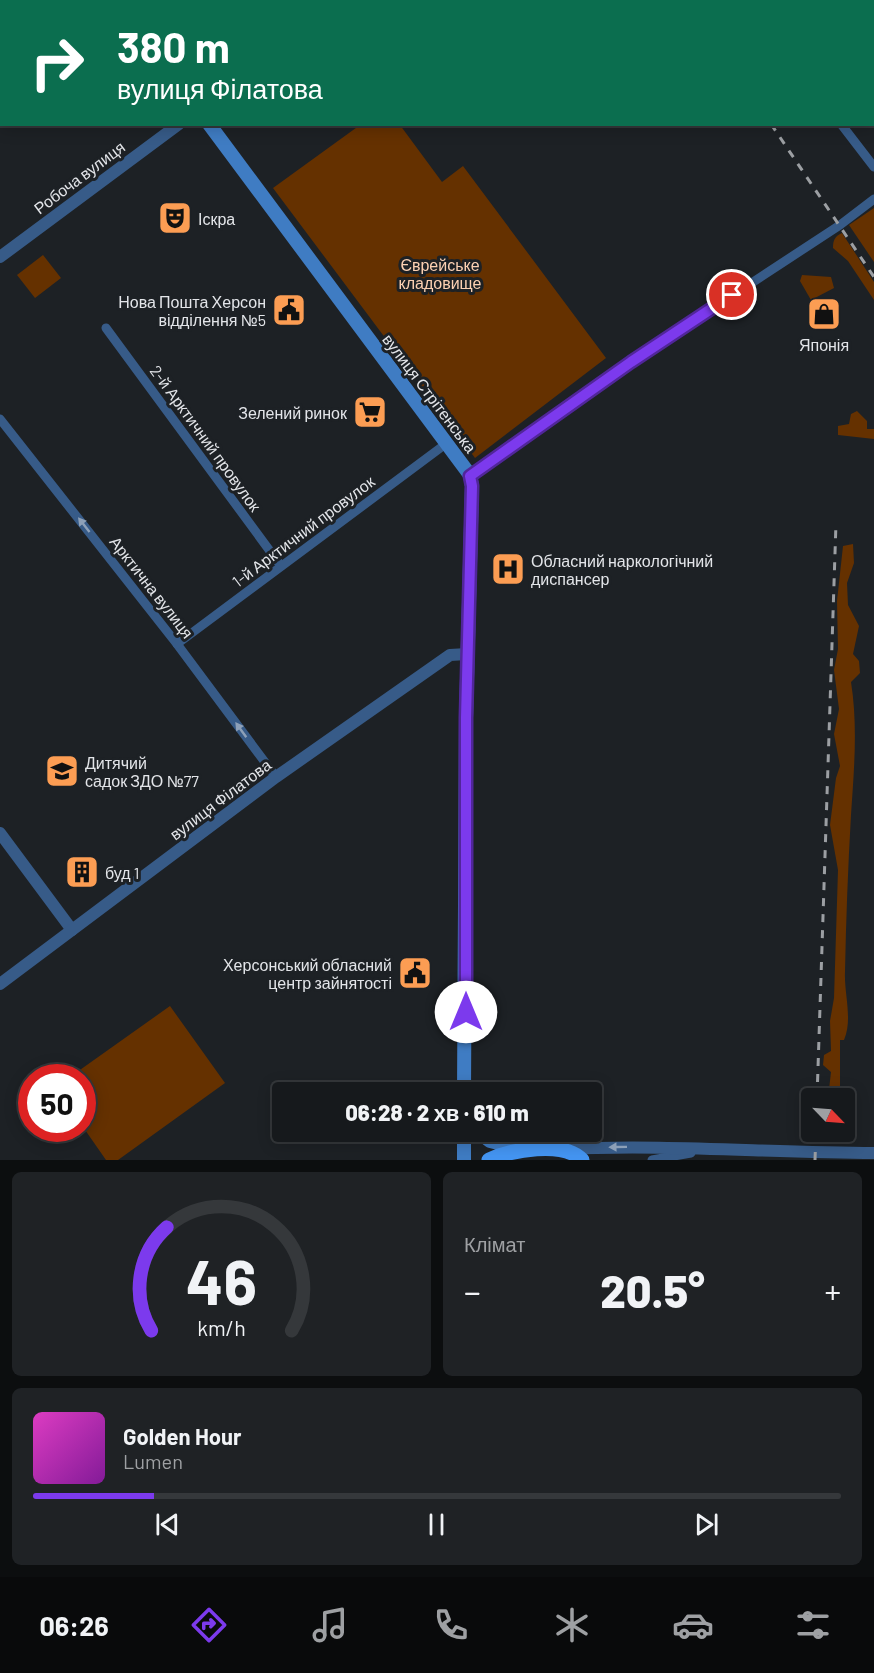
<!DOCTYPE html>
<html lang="uk">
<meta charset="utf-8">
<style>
body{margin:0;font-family:Barlow,sans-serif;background:#1f2225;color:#f1f3f6;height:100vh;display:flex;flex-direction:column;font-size:22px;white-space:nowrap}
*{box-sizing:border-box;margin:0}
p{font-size:20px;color:#9ea0a3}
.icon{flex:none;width:33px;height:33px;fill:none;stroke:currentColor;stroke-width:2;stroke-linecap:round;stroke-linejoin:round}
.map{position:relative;height:1160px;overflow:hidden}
.panel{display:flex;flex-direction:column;gap:12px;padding:12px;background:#0c0e0f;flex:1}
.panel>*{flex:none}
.top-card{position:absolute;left:0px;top:0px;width:874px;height:126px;box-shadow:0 3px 15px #0003,0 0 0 2px #35383b;background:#0b6e4f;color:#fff;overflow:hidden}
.needle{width:39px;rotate:115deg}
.controls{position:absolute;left:801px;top:1088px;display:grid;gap:12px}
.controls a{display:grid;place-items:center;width:54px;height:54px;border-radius:6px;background:#16191c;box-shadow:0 3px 15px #0003,0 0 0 2px #35383b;font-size:30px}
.speed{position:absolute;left:18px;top:1064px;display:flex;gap:12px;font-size:30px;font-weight:700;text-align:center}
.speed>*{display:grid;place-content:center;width:78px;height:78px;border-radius:50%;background:#16191c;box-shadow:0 3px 15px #0003,0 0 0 2px #35383b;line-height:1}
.speed .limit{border:9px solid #d22;background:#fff;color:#111}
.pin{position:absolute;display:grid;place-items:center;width:51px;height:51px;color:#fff;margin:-26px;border:3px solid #fff;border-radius:50%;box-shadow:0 2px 6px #0007}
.me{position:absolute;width:66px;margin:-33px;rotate:0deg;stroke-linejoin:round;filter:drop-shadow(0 0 4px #0008)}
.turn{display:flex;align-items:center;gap:21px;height:126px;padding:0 18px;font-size:27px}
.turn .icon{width:78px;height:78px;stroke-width:2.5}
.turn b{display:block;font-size:42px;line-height:51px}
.big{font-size:45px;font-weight:800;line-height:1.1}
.panel .widget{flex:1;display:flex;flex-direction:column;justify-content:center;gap:9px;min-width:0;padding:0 21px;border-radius:9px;background:#1f2225}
.panel .dial{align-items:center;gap:0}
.dial svg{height:156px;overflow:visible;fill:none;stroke:#35383b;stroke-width:7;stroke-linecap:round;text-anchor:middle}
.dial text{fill:#f1f3f6;stroke:none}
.song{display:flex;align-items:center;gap:18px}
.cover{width:72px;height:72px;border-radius:9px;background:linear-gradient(135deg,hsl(310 70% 55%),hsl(290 70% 35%))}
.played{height:6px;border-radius:3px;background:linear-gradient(90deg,#7c3aed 15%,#35383b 15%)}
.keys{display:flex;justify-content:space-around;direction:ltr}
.heat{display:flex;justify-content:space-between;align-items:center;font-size:33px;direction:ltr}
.panel .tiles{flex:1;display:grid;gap:12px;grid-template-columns:1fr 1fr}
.widget:last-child{grid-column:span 2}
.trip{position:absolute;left:272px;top:1082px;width:330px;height:60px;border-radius:6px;background:#16191c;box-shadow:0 3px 15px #0003,0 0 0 2px #35383b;font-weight:800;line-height:60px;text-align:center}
.tabs{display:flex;height:96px;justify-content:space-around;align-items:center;background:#090a0b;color:#9ea0a3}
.tabs .icon{width:42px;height:42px}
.tabs .active{color:#7c3aed}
.tabs b{font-size:27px;color:#f1f3f6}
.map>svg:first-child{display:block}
.green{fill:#653100}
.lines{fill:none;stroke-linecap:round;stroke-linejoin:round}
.minor{stroke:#375b88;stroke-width:9}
.tertiary{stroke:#375b88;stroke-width:12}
.secondary{stroke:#3f7cc3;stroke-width:14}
.primary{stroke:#4495f2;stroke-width:15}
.rail{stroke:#9c9fa3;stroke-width:3;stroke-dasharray:8 8;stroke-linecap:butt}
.oneway{fill:#8da0b8}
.route-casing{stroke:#51269a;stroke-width:15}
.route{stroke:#7c3aed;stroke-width:10}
.labels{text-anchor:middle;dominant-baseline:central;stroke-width:6;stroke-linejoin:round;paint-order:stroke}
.street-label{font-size:16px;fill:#e3e5e9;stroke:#1d2125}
.poi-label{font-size:16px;fill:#e3e5e9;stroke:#1d2125;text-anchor:start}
.park-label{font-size:16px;fill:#fcd1b3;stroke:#1d2125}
</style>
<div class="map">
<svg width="874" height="1160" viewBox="0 0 874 1160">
<rect width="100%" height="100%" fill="#1d2125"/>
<!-- green -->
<g class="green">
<path d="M360 125H400L442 182 463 166 606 358 475 458 273 188Z"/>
<path d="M874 208V262L849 225Z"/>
<path d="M842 233 874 282V300L848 261 833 248C833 240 835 236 842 233Z"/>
<path d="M43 255 61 278 35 298 17 275Z"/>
<path d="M802 275 831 277 834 288 811 300 800 281Z"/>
<path d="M857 411 867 421V429H874V439L838 435V426L849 424 851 414Z"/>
<path d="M853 544 854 563 847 583 848 605 859 626 853 654 859 661 860 673 851 682C858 726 854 770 851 815 848 867 846 919 845 972 844 994 853 1019 844 1040H840V1098H828L831 1072 823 1065 824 1055 831 1051 830 1021 834 998 838 870 830 825 836 778 840 766 834 734 839 709 834 670 838 649 837 601 843 546Z"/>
<path d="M170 1006 225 1083 118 1160H106L83 1127 82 1077H70Z"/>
</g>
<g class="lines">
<!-- minor -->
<g class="minor">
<path d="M749 0 751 2"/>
<path d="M350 2 352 0"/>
<path d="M841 124 874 167"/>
<path d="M106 328 281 566"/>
<path d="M0 419 177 644 276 777"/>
<path d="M470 475 631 362 840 225 874 199"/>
<path d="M177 644 447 443"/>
<path d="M652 1160 691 1153"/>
</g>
<!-- tertiary -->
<g class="tertiary">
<path d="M0 257 179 124"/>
<path d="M0 833 72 930"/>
<path d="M0 984 276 777 450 655 467 654"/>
<path d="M564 1149C668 1144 771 1153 874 1153"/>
</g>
<!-- secondary -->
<g class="secondary">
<path d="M115 0 116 2"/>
<path d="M209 124 470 475 472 486 466 718 464 1092"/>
<path d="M464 1131V1160"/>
<path d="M477 1131 490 1141 524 1149"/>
</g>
<!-- primary -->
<path class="primary" d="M489 1160C511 1150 563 1140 582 1160"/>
<!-- rail -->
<g class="rail">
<path d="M693 0 694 2"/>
<path d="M771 124 874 277"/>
<path d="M817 1098 836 523"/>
<path d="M815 1160 816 1131"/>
</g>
</g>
<!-- one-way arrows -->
<defs><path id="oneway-solid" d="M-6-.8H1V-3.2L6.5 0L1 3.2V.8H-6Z" transform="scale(1.5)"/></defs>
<g class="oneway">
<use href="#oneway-solid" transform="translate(84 525) rotate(-128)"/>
<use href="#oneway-solid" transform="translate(241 730) rotate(-126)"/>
<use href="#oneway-solid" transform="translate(618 1147) rotate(179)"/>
</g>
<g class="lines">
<!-- route casing -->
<g class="route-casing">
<path id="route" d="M466 1012V718L472 486 470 476 631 362 732 295"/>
</g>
<!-- route -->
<use href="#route" class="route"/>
</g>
<!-- icons -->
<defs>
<g id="theatre-square" transform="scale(1.725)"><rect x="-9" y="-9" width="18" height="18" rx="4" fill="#fc9d53" stroke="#1d2125"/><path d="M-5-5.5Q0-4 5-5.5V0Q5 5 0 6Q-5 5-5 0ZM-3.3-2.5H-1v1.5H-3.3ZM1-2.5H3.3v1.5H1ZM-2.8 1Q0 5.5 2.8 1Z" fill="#111"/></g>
<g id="civic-square" transform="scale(1.725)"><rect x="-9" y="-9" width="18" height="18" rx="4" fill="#fc9d53" stroke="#1d2125"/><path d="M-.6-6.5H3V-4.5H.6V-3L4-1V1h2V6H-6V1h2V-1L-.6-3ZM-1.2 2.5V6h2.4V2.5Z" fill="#111"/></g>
<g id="shop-square" transform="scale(1.725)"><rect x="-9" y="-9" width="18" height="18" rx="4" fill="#fc9d53" stroke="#1d2125"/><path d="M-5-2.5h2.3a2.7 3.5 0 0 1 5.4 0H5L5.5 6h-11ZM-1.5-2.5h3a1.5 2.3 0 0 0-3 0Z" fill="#111"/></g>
<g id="supermarket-square" transform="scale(1.725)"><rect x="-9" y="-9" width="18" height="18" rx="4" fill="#fc9d53" stroke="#1d2125"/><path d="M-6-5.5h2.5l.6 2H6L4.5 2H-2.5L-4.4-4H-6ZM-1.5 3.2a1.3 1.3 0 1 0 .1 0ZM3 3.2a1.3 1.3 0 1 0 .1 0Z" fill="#111"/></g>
<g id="hospital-square" transform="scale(1.725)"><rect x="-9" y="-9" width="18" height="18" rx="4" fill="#fc9d53" stroke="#1d2125"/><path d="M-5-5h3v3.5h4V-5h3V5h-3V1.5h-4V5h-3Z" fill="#111"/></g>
<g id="school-square" transform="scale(1.725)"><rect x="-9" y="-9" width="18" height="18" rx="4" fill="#fc9d53" stroke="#1d2125"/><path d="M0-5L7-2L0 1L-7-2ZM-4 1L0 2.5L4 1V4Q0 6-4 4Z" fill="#111"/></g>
<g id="building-square" transform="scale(1.725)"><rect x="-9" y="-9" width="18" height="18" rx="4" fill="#fc9d53" stroke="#1d2125"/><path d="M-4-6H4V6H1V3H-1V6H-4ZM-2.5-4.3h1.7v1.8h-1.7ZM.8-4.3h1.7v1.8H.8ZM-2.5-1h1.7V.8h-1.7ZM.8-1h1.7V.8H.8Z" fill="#111"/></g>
</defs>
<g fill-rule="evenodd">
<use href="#theatre-square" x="175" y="218"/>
<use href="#civic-square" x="289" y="310"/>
<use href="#shop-square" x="824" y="314"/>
<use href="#supermarket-square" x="370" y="412"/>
<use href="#hospital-square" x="508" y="569"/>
<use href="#school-square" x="62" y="771"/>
<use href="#building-square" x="82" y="872"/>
<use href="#civic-square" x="415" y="973"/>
</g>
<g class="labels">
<!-- street labels -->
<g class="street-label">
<text transform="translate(79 177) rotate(-37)">Робоча вулиця</text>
<text transform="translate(430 393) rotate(53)">вулиця Стрітенська</text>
<text transform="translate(206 438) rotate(54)">2-й Арктичний провулок</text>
<text transform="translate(303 531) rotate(-37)">1-й Арктичний провулок</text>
<text transform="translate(152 587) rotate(52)">Арктична вулиця</text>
<text transform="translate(220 799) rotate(-37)">вулиця Філатова</text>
</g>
<!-- poi labels -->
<g class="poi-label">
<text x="198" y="218">Іскра</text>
<text x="266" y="301" text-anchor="end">Нова Пошта Херсон<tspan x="266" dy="18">відділення №5</tspan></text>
<text x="824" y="344" text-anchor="middle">Японія</text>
<text x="347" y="412" text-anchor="end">Зелений ринок</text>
<text x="531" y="560">Обласний наркологічний<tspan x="531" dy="18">диспансер</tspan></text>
<text x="85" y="762">Дитячий<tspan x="85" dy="18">садок ЗДО №77</tspan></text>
<text x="105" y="872">буд 1</text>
<text x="392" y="964" text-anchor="end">Херсонський обласний<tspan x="392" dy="18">центр зайнятості</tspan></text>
</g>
<!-- park labels -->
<g class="park-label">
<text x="440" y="264">Єврейське<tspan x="440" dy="18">кладовище</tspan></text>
</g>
</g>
</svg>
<div class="controls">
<a><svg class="needle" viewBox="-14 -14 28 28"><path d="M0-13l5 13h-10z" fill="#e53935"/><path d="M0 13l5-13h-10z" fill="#9ea0a3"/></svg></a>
</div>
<div class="speed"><div class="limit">50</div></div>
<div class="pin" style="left:732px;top:295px;background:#d93025"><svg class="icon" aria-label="arrive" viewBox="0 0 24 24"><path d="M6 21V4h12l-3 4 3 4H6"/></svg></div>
<svg class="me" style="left:466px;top:1012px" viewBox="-20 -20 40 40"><circle r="19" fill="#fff"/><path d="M0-13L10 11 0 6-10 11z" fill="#7c3aed"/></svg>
<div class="trip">06:28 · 2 хв · 610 m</div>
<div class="top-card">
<div class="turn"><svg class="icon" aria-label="right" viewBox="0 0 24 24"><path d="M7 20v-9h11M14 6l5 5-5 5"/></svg><div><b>380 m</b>вулиця Філатова</div></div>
</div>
</div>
<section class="panel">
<div class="tiles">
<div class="widget dial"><svg viewBox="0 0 100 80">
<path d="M14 69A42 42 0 1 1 86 69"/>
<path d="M14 69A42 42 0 0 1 22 16" stroke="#7c3aed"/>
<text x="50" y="56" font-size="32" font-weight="700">46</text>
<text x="50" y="72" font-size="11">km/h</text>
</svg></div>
<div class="widget"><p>Клімат</p>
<div class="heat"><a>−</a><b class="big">20.5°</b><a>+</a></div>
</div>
<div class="widget">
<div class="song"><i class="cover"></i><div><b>Golden Hour</b><p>Lumen</p></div></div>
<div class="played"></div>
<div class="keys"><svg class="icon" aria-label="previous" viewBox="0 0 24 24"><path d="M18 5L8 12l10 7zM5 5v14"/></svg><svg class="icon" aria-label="pause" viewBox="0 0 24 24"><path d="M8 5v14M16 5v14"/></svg><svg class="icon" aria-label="next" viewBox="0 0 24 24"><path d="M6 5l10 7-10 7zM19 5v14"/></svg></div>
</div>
</div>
</section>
<nav class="tabs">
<b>06:26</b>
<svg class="icon active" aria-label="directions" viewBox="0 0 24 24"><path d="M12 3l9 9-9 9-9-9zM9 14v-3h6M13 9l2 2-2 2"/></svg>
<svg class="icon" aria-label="music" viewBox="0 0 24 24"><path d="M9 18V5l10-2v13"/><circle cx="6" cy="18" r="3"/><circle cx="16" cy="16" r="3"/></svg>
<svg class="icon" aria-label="phone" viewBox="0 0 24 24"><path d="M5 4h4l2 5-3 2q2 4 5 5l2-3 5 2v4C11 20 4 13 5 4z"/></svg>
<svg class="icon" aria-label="climate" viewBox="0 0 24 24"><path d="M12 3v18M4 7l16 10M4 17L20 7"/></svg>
<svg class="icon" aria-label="car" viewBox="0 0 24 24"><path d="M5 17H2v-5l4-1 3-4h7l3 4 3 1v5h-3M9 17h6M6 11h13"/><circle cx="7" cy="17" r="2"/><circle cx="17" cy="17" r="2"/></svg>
<svg class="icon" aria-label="filters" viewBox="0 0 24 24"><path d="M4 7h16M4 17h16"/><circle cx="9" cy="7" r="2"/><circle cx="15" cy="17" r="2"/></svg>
</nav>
